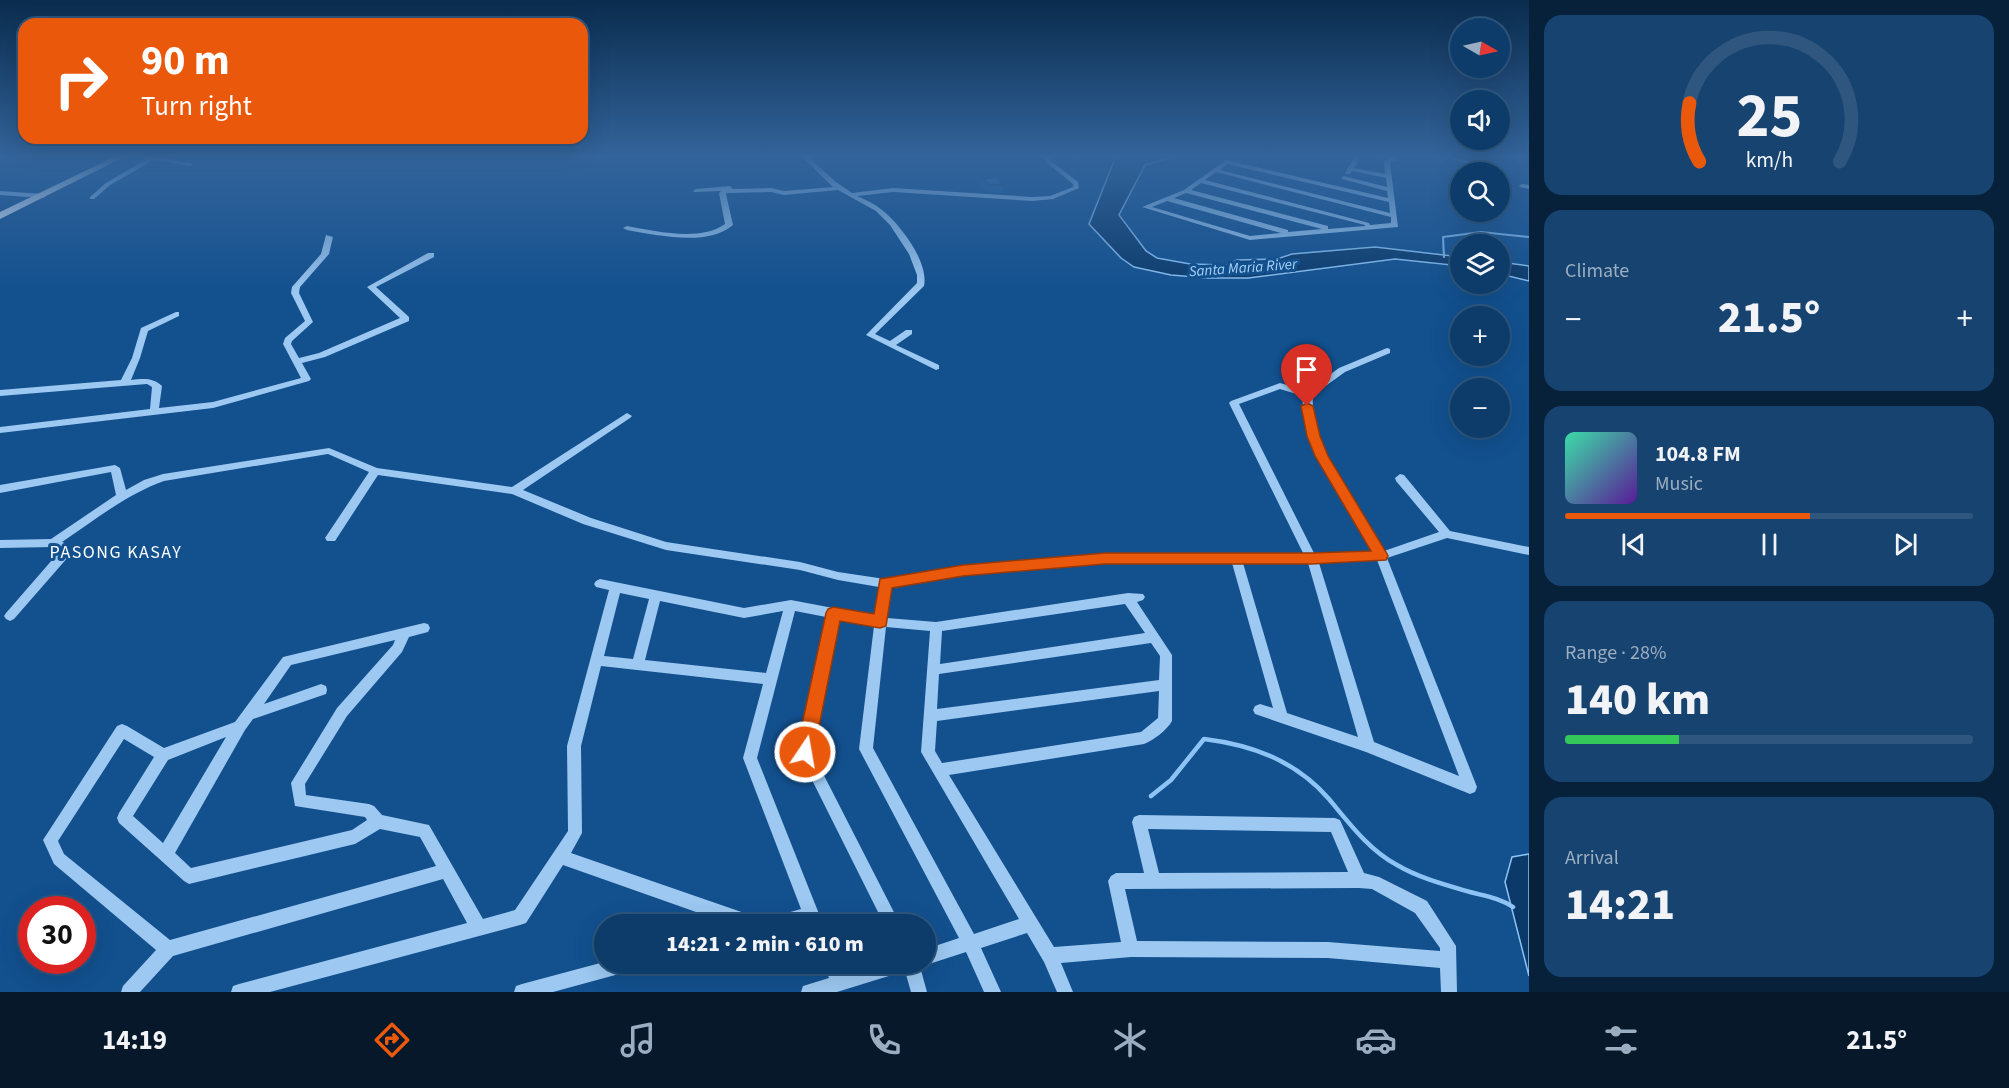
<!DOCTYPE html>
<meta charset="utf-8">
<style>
body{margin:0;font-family:"Source Sans 3",sans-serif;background:#174370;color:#f1f3f6;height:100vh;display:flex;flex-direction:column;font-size:22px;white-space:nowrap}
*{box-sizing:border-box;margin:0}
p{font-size:20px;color:#9badc1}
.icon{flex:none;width:33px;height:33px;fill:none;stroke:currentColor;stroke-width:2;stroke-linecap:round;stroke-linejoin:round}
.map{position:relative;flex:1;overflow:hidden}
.drawer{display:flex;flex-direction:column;gap:15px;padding:15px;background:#08213a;width:480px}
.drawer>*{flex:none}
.guide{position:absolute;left:18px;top:18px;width:570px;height:126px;border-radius:18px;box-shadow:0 6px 24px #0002,0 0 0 2px #2e567e;background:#ea580c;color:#fff;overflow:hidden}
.needle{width:39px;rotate:99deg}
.fabs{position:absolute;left:1450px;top:18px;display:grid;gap:12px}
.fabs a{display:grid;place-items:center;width:60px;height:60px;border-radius:50%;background:#0e3c6a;box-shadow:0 6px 24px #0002,0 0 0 2px #2e567e;font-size:30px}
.speed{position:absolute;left:18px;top:896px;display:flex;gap:12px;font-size:30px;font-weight:700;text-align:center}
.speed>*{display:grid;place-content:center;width:78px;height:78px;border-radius:50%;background:#0e3c6a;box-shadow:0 6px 24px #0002,0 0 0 2px #2e567e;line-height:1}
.speed .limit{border:9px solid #d22;background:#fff;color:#111}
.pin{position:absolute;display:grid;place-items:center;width:51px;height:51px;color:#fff;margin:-62px -26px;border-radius:50% 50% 50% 0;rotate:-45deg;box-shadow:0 0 6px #0007}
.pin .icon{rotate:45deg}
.me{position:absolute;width:66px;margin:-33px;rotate:12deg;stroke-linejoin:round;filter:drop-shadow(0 0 4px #0008)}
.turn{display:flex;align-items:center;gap:21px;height:126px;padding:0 24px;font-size:27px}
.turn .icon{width:78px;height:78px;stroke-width:2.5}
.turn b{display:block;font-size:42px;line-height:51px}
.big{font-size:45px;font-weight:800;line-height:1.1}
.drawer .card{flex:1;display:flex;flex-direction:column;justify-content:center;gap:9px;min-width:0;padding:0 21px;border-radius:18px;background:#174370}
.drawer .dial{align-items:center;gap:0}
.dial svg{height:156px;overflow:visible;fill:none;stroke:#2e567e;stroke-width:7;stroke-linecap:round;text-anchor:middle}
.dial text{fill:#f1f3f6;stroke:none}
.song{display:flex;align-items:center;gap:18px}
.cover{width:72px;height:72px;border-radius:9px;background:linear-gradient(135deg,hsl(160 70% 55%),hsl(270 70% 35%))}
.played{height:6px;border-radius:3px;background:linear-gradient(90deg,#ea580c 60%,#2e567e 60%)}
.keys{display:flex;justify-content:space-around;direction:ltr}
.heat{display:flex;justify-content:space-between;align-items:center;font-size:33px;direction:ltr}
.charge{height:9px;border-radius:4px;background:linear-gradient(90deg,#34c759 28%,#2e567e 0)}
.trip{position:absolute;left:594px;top:914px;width:342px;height:60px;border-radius:30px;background:#0e3c6a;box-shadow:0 6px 24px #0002,0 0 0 2px #2e567e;font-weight:800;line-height:60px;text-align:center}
.menu{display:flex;height:96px;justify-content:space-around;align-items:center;background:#06182a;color:#9badc1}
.menu .icon{width:42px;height:42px}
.menu .active{color:#ea580c}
.menu b{font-size:27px;color:#f1f3f6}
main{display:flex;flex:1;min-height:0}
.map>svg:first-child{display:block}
.water{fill:#0b3a6a;stroke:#8dc4f5;stroke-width:1.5}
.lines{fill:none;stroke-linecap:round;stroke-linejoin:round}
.stream-far1{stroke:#8dc4f5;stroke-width:2}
.stream{stroke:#8dc4f5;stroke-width:4.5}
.minor{fill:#9cc8f1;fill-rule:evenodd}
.major{fill:#e6f1ff;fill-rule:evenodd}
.wall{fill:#1c5995}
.shaded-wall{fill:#164979}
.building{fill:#2068ad;stroke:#164979;stroke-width:1.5}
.route{fill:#ea580c;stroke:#983908;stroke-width:1.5}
.labels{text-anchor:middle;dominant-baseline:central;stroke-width:6;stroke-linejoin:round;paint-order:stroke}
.far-water-label{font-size:15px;font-style:italic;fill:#a8d2f8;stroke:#12508e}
.neighbourhood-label{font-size:18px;letter-spacing:1.5px;fill:#fff;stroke:#12508e}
</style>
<main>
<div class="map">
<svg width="1529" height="992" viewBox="0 0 1529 992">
<rect width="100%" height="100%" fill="#12508e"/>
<!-- water -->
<g class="water">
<path d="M1116 156H1177L1145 165 1119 215 1146 251 1157 258 1190 264 1227 265 1237 260 1277 259 1292 254 1375 247 1461 257V266L1395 259 1248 278H1208L1171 275 1134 267 1121 258 1089 224Z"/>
<path d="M1500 262 1529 266V281L1500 274Z"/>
<path d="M1529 854V976L1505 882 1512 857Z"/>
</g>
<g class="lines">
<!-- stream-far1 -->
<path class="stream-far1" d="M1444 257 1443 237 1481 232 1529 237"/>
<!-- stream -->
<path class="stream" d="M1151 796 1171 780 1204 739C1253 745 1296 761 1329 799 1349 823 1369 850 1397 865 1419 878 1446 885 1470 892 1485 896 1500 898 1513 907"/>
<!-- minor -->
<g class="minor">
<path d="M136 156H160L159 157 193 164 190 166 154 160 110 185 94 199H90V197L106 183 147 159Z"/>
<path d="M801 156H807L836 182 852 193 893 188 1032 197 1050 196 1073 187V184L1047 163 1042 156H1048L1051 161 1078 182 1079 188 1053 199 1032 201 893 192 857 196C866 200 875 204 882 210 900 224 929 262 924 286L875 334 890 341 906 330H912V334L896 345 939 365V369L936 370 866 335 917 283V275L909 254 890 225 876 211 838 190 784 195 771 192 727 193 726 194 733 225C708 247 657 235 627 230L623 228 627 226C655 231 700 242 725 224L719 193 721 191 694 192 693 191 696 189 730 186 733 189 771 188 784 191 833 187Z"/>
<path d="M1355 156H1361L1354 168 1385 174 1384 162 1389 159 1378 157 1377 156H1393L1399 158 1390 163 1398 227 1250 240 1142 207 1184 190 1226 160 1388 198 1387 191 1342 179 1341 178 1344 176 1387 187 1386 178 1352 171 1350 174H1346L1345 173ZM1227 164 1389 202 1390 213 1220 170ZM1216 172 1391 217V223L1370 225 1369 223 1205 180ZM1201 183 1365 225V226L1328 229V226L1191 190ZM1186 193 1322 229 1288 232V230L1174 198ZM1167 201 1281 233 1250 236 1152 207Z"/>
<path d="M1439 156H1450L1473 162 1470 164Z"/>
<path d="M1522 184 1529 185V189L1520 187 1519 186Z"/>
<path d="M0 191 43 194 46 196 43 198 0 195Z"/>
<path d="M326 235 333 237 329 254 300 287 299 293 313 322 292 341 291 344 299 358 319 353 400 318 367 287 428 253H434V257L376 287 409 317V321L325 357 302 363 311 379 309 381 213 408 0 433V427L150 409 152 387 147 384 0 396V390L121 380 132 358 141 328 176 312H179V316L148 331 140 358 131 380C143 379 152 377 162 386L159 408 213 402 301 378 283 344 285 338 305 321 291 293 292 287 321 254Z"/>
<path d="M1387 348 1390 349V353L1345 372 1313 395C1310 433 1331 464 1349 495 1361 513 1372 532 1384 551L1439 532 1396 481 1395 478 1400 474 1404 475 1450 531 1529 547V555L1447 538 1387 558 1477 787 1475 792 1470 794 1366 752 1255 714 1253 710 1255 706 1260 704 1273 708 1232 563 1105 562 963 575 890 588 887 618 936 622 1128 593 1143 594 1145 597 1143 600 1137 602 1172 655V721C1167 730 1154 740 1144 744L949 775 1054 947 1121 942 1108 881 1111 876 1116 873H1144L1132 822 1134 817 1139 815 1335 818 1340 820 1364 873 1379 877 1427 901 1456 946 1457 992H1441L1440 968 1328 958 1131 957 1061 963 1073 992H1057L1044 962 1027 933 981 948 1001 992H984L966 952 926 965 921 963H926V949L959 938 859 749 874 626 838 619 812 752 900 924H884L798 752 826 617 795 611 757 758 823 924H767L769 918 801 909 743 758 763 684 601 666 581 746 582 833 571 853 753 916 759 918 761 924H730L563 865 526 923 520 925 270 992H231L233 986 239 984 467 923 443 879 173 956 140 992H121L123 986 156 950 54 864 43 840 117 726 122 724 127 726 164 748 235 722 283 657 424 623 428 624 430 628 428 632 409 637 402 652 347 716 305 784 306 795 369 804 374 806 382 815 429 825 483 919 515 910 568 831 567 746 609 590 596 587 594 584 596 581 600 579 744 608 791 600 875 616 879 587 838 580 800 570 666 550 583 524 512 494 378 475 335 541H327L325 538 369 472 328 454 164 481C127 494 95 520 62 542 68 544 69 547 71 553L69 556 14 619 10 621 6 619 4 616 6 613 59 552 58 550 52 547 0 548V540L51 539 116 495 111 472 0 493V485L115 465 120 468 126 490 144 480 163 474 329 448 377 468 512 487 627 413 632 416 630 418 523 490 591 518 666 542 800 562 838 572 885 579 963 567 1105 554 1304 555 1229 403 1231 401 1280 383 1307 391 1339 368ZM1280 389 1303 396C1300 433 1321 465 1339 495 1351 514 1362 533 1373 552L1315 555 1239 404ZM1377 560 1459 776 1374 742 1319 563ZM1243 563H1308L1358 737 1287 713ZM620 593 649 599 633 659 604 656ZM660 601 744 618 783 611 766 673 645 660ZM1125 604 1145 633 940 664 942 631ZM886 627 930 631 921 752 1019 919 974 934 873 748ZM395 640 393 645 337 708 291 783 295 806 365 817 367 820 352 830 191 868 175 853 245 730 253 719 326 694 327 690 326 686 321 684 264 704 291 665ZM1151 643 1160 656 1159 680 937 709 939 674ZM1159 691 1158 718 1141 732 942 763 935 751 937 721ZM226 737 163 843 133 816 168 760ZM124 739 154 757 119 813 117 818 119 823 184 881 189 884 355 844 380 829 420 837 436 866 170 940 64 854 58 841ZM1148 829 1331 832 1348 872 1159 873ZM1359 888 1372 889 1415 913 1440 948V951L1328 942 1137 941 1125 889Z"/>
<path d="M604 962V963H638L636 969 630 971 553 992H514L516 986 522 984Z"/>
<path d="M823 963H839L843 973 878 963H919L927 992H911L905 971 837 992H801L803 986 829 978Z"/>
</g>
<!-- major -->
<path class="major" d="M116 156H126L0 219V212Z"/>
</g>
<!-- wall -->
<g class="wall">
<path d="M1074 156H1089L1086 165 1075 177 1070 173Z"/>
<path d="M982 179 1004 185 1002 193 987 192 981 187Z"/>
</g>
<!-- shaded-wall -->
<path class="shaded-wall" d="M1081 156H1089L1086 165 1075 177Z"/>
<!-- building -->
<path class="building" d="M995 177 1004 185 989 184 982 179Z"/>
<!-- sky -->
<linearGradient id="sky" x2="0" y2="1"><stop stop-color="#0a2c4e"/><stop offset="0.53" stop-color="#33649b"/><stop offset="1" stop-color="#33649b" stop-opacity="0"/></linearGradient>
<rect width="1529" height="295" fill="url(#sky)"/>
<!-- route -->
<path class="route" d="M1307 403 1313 406 1320 436 1328 456 1386 552 1388 556 1386 560 1311 564H1105L963 576 892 588 886 626 880 628 840 621 814 752 811 758 805 760 798 758 796 752 826 613 828 609 833 607 874 614 880 579 963 565 1105 553H1311L1371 551 1315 456 1307 436 1301 406Z"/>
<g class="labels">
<!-- far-water labels -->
<g class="far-water-label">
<text transform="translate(1243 268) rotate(-4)">Santa Maria River</text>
</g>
<!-- neighbourhood labels -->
<g class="neighbourhood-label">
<text x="116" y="552">PASONG KASAY</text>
</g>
</g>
</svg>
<div class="fabs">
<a><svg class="needle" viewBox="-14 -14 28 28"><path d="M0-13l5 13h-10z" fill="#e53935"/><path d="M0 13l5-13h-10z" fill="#9badc1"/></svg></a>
<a><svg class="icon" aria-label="sound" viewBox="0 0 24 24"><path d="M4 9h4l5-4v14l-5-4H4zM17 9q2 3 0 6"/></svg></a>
<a><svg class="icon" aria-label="search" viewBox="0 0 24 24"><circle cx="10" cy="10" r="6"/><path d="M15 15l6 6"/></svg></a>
<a><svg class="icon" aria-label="layers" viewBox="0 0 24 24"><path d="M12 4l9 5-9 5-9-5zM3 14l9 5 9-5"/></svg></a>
<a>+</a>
<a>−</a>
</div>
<div class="speed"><div class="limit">30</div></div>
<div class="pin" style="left:1307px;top:406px;background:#d93025"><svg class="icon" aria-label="arrive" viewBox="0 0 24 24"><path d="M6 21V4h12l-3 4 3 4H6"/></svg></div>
<svg class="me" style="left:805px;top:752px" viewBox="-20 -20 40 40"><circle r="17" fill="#ea580c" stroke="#fff" stroke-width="3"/><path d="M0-11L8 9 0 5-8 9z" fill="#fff"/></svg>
<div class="trip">14:21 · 2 min · 610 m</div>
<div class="guide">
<div class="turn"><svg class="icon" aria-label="right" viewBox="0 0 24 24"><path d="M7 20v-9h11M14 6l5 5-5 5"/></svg><div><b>90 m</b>Turn right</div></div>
</div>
</div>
<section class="drawer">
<div class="card dial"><svg viewBox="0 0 100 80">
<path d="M14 69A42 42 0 1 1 86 69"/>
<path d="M14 69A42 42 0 0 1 9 39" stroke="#ea580c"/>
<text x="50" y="56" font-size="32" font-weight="700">25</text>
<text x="50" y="72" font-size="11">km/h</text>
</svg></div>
<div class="card"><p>Climate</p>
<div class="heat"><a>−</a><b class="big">21.5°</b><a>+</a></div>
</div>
<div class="card">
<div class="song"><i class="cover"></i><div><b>104.8 FM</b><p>Music</p></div></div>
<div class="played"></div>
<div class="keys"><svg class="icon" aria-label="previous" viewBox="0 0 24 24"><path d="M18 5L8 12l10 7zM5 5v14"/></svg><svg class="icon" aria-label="pause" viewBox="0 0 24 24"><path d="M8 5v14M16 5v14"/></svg><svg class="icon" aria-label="next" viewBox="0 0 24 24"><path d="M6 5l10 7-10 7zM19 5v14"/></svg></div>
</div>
<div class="card"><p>Range · 28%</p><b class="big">140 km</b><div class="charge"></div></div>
<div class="card"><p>Arrival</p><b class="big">14:21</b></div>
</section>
</main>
<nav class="menu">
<b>14:19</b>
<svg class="icon active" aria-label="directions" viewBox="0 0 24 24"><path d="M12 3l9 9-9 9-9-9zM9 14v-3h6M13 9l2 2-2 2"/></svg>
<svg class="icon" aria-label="music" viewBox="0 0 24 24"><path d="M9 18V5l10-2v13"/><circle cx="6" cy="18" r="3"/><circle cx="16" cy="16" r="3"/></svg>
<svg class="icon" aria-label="phone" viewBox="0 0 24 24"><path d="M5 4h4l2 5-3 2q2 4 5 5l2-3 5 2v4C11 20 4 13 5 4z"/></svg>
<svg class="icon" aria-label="climate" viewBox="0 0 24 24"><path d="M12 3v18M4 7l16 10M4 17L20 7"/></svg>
<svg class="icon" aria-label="car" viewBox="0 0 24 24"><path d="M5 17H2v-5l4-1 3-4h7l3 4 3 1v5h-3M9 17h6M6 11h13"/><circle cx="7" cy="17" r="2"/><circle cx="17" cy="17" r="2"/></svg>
<svg class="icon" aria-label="filters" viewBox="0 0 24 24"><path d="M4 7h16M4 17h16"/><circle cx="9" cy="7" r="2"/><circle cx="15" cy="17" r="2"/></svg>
<b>21.5°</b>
</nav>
